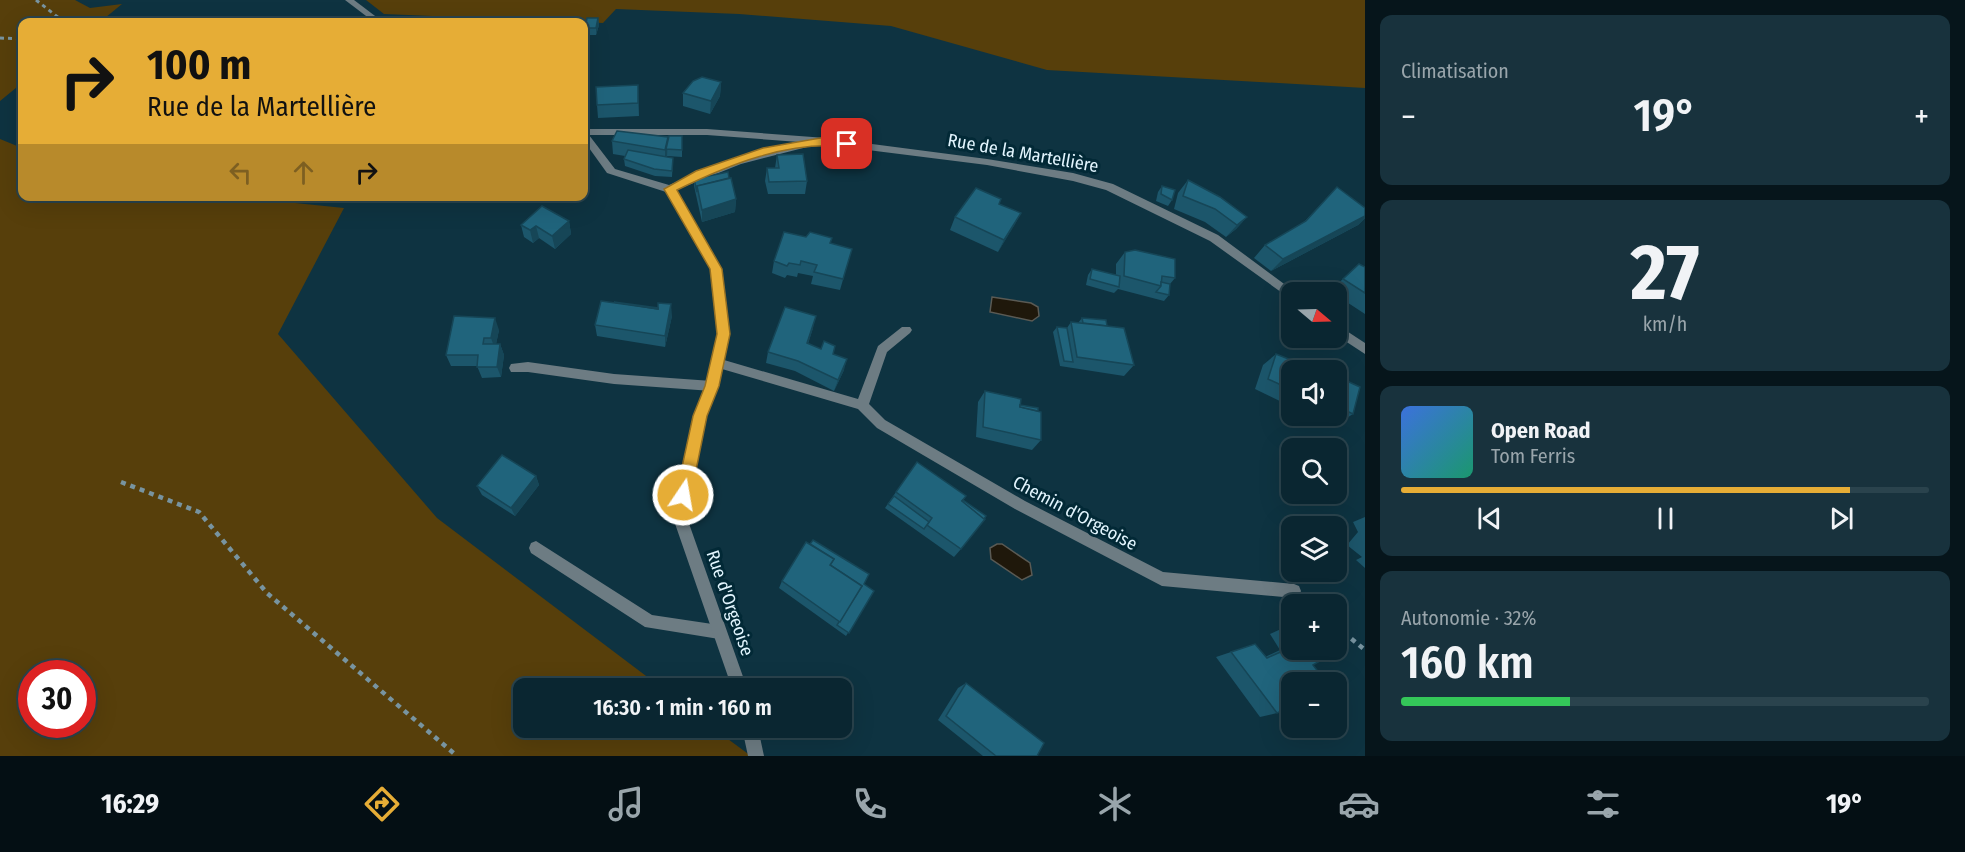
<!DOCTYPE html>
<html lang="fr">
<meta charset="utf-8">
<style>
body{margin:0;font-family:"Fira Sans Condensed",sans-serif;background:#18323d;color:#f1f3f6;height:100vh;display:flex;flex-direction:column;font-size:22px;white-space:nowrap}
*{box-sizing:border-box;margin:0}
p{font-size:20px;color:#99a5ab}
.icon{flex:none;width:33px;height:33px;fill:none;stroke:currentColor;stroke-width:2;stroke-linecap:round;stroke-linejoin:round}
.map{position:relative;flex:1;overflow:hidden}
.side{display:flex;flex-direction:column;gap:15px;padding:15px;background:#06151b;width:600px}
.side>*{flex:none}
.top-card{position:absolute;left:18px;top:18px;width:570px;height:183px;border-radius:12px;box-shadow:0 6px 24px #0002,0 0 0 2px #2a434d;background:#e6ad36;color:#111;overflow:hidden}
.needle{width:39px;rotate:109deg}
.fabs{position:absolute;left:1281px;top:282px;display:grid;gap:12px}
.fabs a{display:grid;place-items:center;width:66px;height:66px;border-radius:12px;background:#0a2631;box-shadow:0 6px 24px #0002,0 0 0 2px #2a434d;font-size:30px}
.speed{position:absolute;left:18px;top:660px;display:flex;gap:12px;font-size:30px;font-weight:700;text-align:center}
.speed>*{display:grid;place-content:center;width:78px;height:78px;border-radius:50%;background:#0a2631;box-shadow:0 6px 24px #0002,0 0 0 2px #2a434d;line-height:1}
.speed .limit{border:9px solid #d22;background:#fff;color:#111}
.pin{position:absolute;display:grid;place-items:center;width:51px;height:51px;color:#fff;margin:-26px;border-radius:12px;box-shadow:0 3px 9px #0006}
.me{position:absolute;width:66px;margin:-33px;rotate:12deg;stroke-linejoin:round;filter:drop-shadow(0 0 4px #0008)}
.turn{display:flex;align-items:center;gap:21px;height:126px;padding:0 30px;font-size:27px}
.turn .icon{width:78px;height:78px;stroke-width:2.5}
.turn b{display:block;font-size:42px;line-height:51px}
.lanes{display:flex;align-items:center;height:57px;padding:0 30px;background:#0003;justify-content:center;gap:30px;direction:ltr}
.lanes .off{opacity:.35}
.big{font-size:45px;font-weight:600;line-height:1.1}
.side .tile{flex:1;display:flex;flex-direction:column;justify-content:center;gap:9px;min-width:0;padding:0 21px;border-radius:12px;background:#18323d}
.side .dial{align-items:center;gap:0}
.dial b{font-size:78px;line-height:1}
.song{display:flex;align-items:center;gap:18px}
.cover{width:72px;height:72px;border-radius:9px;background:linear-gradient(135deg,hsl(220 70% 55%),hsl(160 70% 35%))}
.played{height:6px;border-radius:3px;background:linear-gradient(90deg,#e6ad36 85%,#2a434d 85%)}
.keys{display:flex;justify-content:space-around;direction:ltr}
.heat{display:flex;justify-content:space-between;align-items:center;font-size:33px;direction:ltr}
.charge{height:9px;border-radius:4px;background:linear-gradient(90deg,#34c759 32%,#2a434d 0)}
.trip{position:absolute;left:513px;top:678px;width:339px;height:60px;border-radius:12px;background:#0a2631;box-shadow:0 6px 24px #0002,0 0 0 2px #2a434d;font-weight:600;line-height:60px;text-align:center}
.menu{display:flex;height:96px;justify-content:space-around;align-items:center;background:#040f14;color:#99a5ab}
.menu .icon{width:42px;height:42px}
.menu .on{color:#e6ad36}
.menu b{font-size:27px;color:#f1f3f6}
main{display:flex;flex:1;min-height:0}
.map>svg:first-child{display:block}
.green{fill:#573f0b;fill-rule:evenodd}
.water{fill:#1f180b;stroke:#5a5a54;stroke-width:1.5}
.lines{fill:none;stroke-linecap:round;stroke-linejoin:round}
.path-far1{stroke:#7894a0;stroke-width:3;stroke-dasharray:4 4;stroke-linecap:butt}
.path{stroke:#7894a0;stroke-width:4.5;stroke-dasharray:5 5;stroke-linecap:butt}
.service{fill:#6d7c83;fill-rule:evenodd}
.minor{fill:#6d7c83;fill-rule:evenodd}
.wall{fill:#1c566b}
.shaded-wall{fill:#164657}
.building{fill:#20647c;stroke:#164657;stroke-width:1.5}
.route{fill:#e6ad36;stroke:#967023;stroke-width:1.5}
.labels{text-anchor:middle;dominant-baseline:central;stroke-width:6;stroke-linejoin:round;paint-order:stroke}
.street-label{font-size:18px;fill:#e2f5fe;stroke:#022936}
</style>
<main>
<div class="map">
<svg width="1365" height="756" viewBox="0 0 1365 756">
<rect width="100%" height="100%" fill="#0e3341"/>
<!-- green -->
<g class="green">
<path d="M0 0H75L90 8 122 4 100 22H22V83L0 101Z"/>
<path d="M366 0H1365V88L1047 70 891 26 739 14 616 9 603 23 384 14Z"/>
<path d="M0 139 22 148V196H228L344 208 278 334 437 518 662 688H524V728H713L751 756H0ZM32 674H82V724H32Z"/>
</g>
<!-- water -->
<g class="water">
<path d="M992 297 1031 303 1038 307 1039 316 1032 321 990 312Z"/>
<path d="M997 544H1002L1030 563 1032 575 1022 580 991 559 990 548Z"/>
</g>
<g class="lines">
<!-- path-far1 -->
<g class="path-far1">
<path d="M36 0 64 22"/>
<path d="M0 38 22 39"/>
</g>
<!-- path -->
<g class="path">
<path d="M121 482 199 512 267 593 457 756"/>
<path d="M1336 626 1365 650"/>
</g>
<!-- service -->
<g class="service">
<path d="M528 362 614 374 712 381 716 382 718 386 716 390 712 391 614 384 528 372H511L509 368 511 364Z"/>
<path d="M536 541 652 615 719 625 724 627 726 632 724 637 719 639 645 627 531 553 529 548 531 543Z"/>
</g>
<!-- minor -->
<g class="minor">
<path d="M345 0H354L383 22H374Z"/>
<path d="M584 129H707L826 138 987 159 1073 173 1113 184 1218 235 1295 292H1292V300L1210 241 1106 190 1073 181 987 165 812 143 811 146 741 164 676 190 721 269 729 335 724 360 858 399 878 346 902 327H910L912 330 910 333 887 352 869 404 885 420 1025 501 1163 572 1294 584 1299 586 1301 591 1299 596 1294 598 1162 586 1015 509 877 428 858 409 722 369 718 386 706 416 686 515 747 688H732L672 515 694 416 706 386 717 335 711 269 666 192 607 173 584 141ZM589 135H707L799 142 734 159 669 185 615 169Z"/>
<path d="M1336 324 1365 343V354L1336 335Z"/>
<path d="M742 728H758L764 756H748Z"/>
</g>
</g>
<!-- wall -->
<g class="wall">
<path d="M598 18 599 25 596 35H586L585 28Z"/>
<path d="M721 82 720 96 710 114 683 106V93Z"/>
<path d="M638 85 639 116 598 118 597 105Z"/>
<path d="M682 136V157L667 156 666 157 673 158 672 177 655 176 625 166 624 159 625 156 613 154 612 141Z"/>
<path d="M777 155 807 181 805 194H768L765 181 767 168H775Z"/>
<path d="M694 179 736 199 735 212 702 222 694 186Z"/>
<path d="M1188 180 1247 217 1236 229 1226 237 1205 222 1174 209 1178 193Z"/>
<path d="M1162 186 1172 200 1168 206 1156 201 1158 192Z"/>
<path d="M1337 187 1365 208V218L1358 225 1271 271 1254 258 1265 245 1304 222Z"/>
<path d="M999 204 1021 213 998 252 950 230 955 217Z"/>
<path d="M569 221 571 234 555 249 539 238 533 243 524 237 521 225Z"/>
<path d="M806 237 852 249 840 290 811 284 813 276 798 273 797 277 787 275 785 278 772 273 774 261Z"/>
<path d="M1125 252 1175 278 1170 284 1169 295 1164 301 1118 289 1114 293 1086 285 1088 275 1092 269 1116 275V264Z"/>
<path d="M1359 264 1365 267V314L1336 295V292H1332L1330 291Z"/>
<path d="M672 316 665 347 597 336 595 325Z"/>
<path d="M1082 318 1107 326 1134 365 1124 376 1060 366 1053 332 1057 327 1067 328 1071 322 1078 323Z"/>
<path d="M813 328 808 344 833 354 844 370 834 391 795 371 766 363 768 352Z"/>
<path d="M499 330 496 344H500L504 355 501 377 482 378 477 366H451L446 355Z"/>
<path d="M1276 354 1292 370V407L1255 389 1263 365Z"/>
<path d="M1336 376 1353 414 1337 424 1319 416H1336Z"/>
<path d="M985 391 1020 405 1041 440 1032 450 976 437 978 402Z"/>
<path d="M536 476 539 485 515 516 482 495 477 486Z"/>
<path d="M896 492 963 500 961 549 954 557 885 508Z"/>
<path d="M1365 517V568L1356 560 1362 557 1347 545 1358 532 1353 522Z"/>
<path d="M782 581 864 584 874 591 846 636 779 588Z"/>
<path d="M1292 624V650L1313 665 1277 713 1260 717 1216 657 1255 644 1265 657 1280 650 1270 634Z"/>
<path d="M966 683 1037 756H983L938 720 958 688Z"/>
</g>
<!-- shaded-wall -->
<g class="shaded-wall">
<path d="M598 18 599 25 596 35V28Z"/>
<path d="M721 82 720 96 710 114 711 101Z"/>
<path d="M668 137 667 156 665 162V150Z"/>
<path d="M736 199 735 212 702 222V210Z"/>
<path d="M1021 213 1014 226 998 252 1004 240Z"/>
<path d="M1365 216V218L1358 225 1271 271 1283 259Z"/>
<path d="M1247 217 1236 229 1226 237 1237 225Z"/>
<path d="M569 221 571 234 555 249 552 236Z"/>
<path d="M536 226 539 238 533 243 530 230Z"/>
<path d="M671 304 672 316 665 347V336Z"/>
<path d="M816 316 813 328 804 354 807 343Z"/>
<path d="M495 318 499 330 495 349 491 338Z"/>
<path d="M500 344 504 355 501 377 497 367Z"/>
<path d="M847 359 844 370 834 391 838 380Z"/>
<path d="M536 476 539 485 515 516 511 508Z"/>
</g>
<!-- building -->
<g class="building">
<path d="M587 18H598L596 28H585Z"/>
<path d="M702 77 721 82 711 101 683 93 693 81Z"/>
<path d="M638 85V103L597 105 596 87Z"/>
<path d="M617 131 668 137 665 150 612 141Z"/>
<path d="M669 136H682V150L666 149Z"/>
<path d="M628 150 673 158 672 171 654 169 624 159Z"/>
<path d="M803 154 807 181 769 182 767 168H779L777 155Z"/>
<path d="M728 172 729 178 697 186V192L694 179Z"/>
<path d="M731 178 736 199 702 210 697 186Z"/>
<path d="M1188 180 1220 197 1247 217 1237 225 1215 209 1183 196Z"/>
<path d="M1162 186 1175 190 1172 200 1161 194Z"/>
<path d="M1337 187 1365 208V216L1283 259 1265 245 1306 221Z"/>
<path d="M976 188 1001 199 999 204 1021 213 1004 240 955 217Z"/>
<path d="M542 206 569 221 552 236 536 226 530 230 521 225Z"/>
<path d="M784 232 806 237 810 232 832 238 830 243 852 249 843 279 814 272 817 265 801 261 800 265 789 263 787 266 774 261Z"/>
<path d="M1135 250 1175 259V278L1162 276 1161 286 1124 276 1125 252Z"/>
<path d="M1359 264 1365 267V293L1343 279Z"/>
<path d="M1092 269 1120 276 1119 287 1090 279Z"/>
<path d="M1161 282 1170 284 1169 295 1156 292 1161 286Z"/>
<path d="M601 301 658 309V303L671 304 665 336 595 325Z"/>
<path d="M614 302 658 308V309Z"/>
<path d="M785 307 816 316 807 343 821 349 824 341 835 346 833 354 847 359 838 380 798 361 768 352Z"/>
<path d="M454 316 495 318 491 338H484L483 344H500L497 367H477L478 355H446Z"/>
<path d="M1082 318 1106 320 1107 326 1083 323Z"/>
<path d="M1071 322 1124 328 1134 365 1077 357Z"/>
<path d="M1057 327 1067 328 1073 362 1064 361Z"/>
<path d="M1276 354 1316 370H1292V390L1268 379Z"/>
<path d="M1336 376 1360 387 1353 414 1336 406Z"/>
<path d="M985 391 1021 399 1020 407 1041 412V440L983 427Z"/>
<path d="M1020 405 1038 408V411L1020 407Z"/>
<path d="M502 455 536 476 511 508 477 486Z"/>
<path d="M917 462 966 496 962 501 985 519 961 549 927 525 932 518 896 492Z"/>
<path d="M894 496 929 522 924 529 888 504Z"/>
<path d="M963 500 986 516 984 519 962 501Z"/>
<path d="M813 540 869 574 864 584 874 591 849 633 837 625 862 586 830 565 834 559 810 544Z"/>
<path d="M806 542 834 559 830 565 862 586 840 622 782 581Z"/>
<path d="M1292 625V636L1286 628Z"/>
<path d="M1255 644 1267 658 1292 647V650H1323L1328 656 1313 665 1326 682H1292V706L1277 713 1231 652Z"/>
<path d="M966 683 1044 743 1037 756H996L946 716Z"/>
</g>
<!-- route -->
<path class="route" d="M826 137 847 140 852 144 847 147C789 140 728 165 677 190L722 269 730 334 719 386 707 416 691 495 688 500 683 502 678 500 676 495 693 416 705 386 717 334 710 269 664 189 696 171 763 148Z"/>
<g class="labels">
<!-- street labels -->
<g class="street-label">
<text transform="translate(1023 153) rotate(10)">Rue de la Martellière</text>
<text transform="translate(1075 513) rotate(28)">Chemin d'Orgeoise</text>
<text transform="translate(730 603) rotate(71)">Rue d'Orgeoise</text>
</g>
</g>
</svg>
<div class="fabs">
<a><svg class="needle" viewBox="-14 -14 28 28"><path d="M0-13l5 13h-10z" fill="#e53935"/><path d="M0 13l5-13h-10z" fill="#99a5ab"/></svg></a>
<a><svg class="icon" aria-label="sound" viewBox="0 0 24 24"><path d="M4 9h4l5-4v14l-5-4H4zM17 9q2 3 0 6"/></svg></a>
<a><svg class="icon" aria-label="search" viewBox="0 0 24 24"><circle cx="10" cy="10" r="6"/><path d="M15 15l6 6"/></svg></a>
<a><svg class="icon" aria-label="layers" viewBox="0 0 24 24"><path d="M12 4l9 5-9 5-9-5zM3 14l9 5 9-5"/></svg></a>
<a>+</a>
<a>−</a>
</div>
<div class="speed"><div class="limit">30</div></div>
<div class="pin" style="left:847px;top:144px;background:#d93025"><svg class="icon" aria-label="arrive" viewBox="0 0 24 24"><path d="M6 21V4h12l-3 4 3 4H6"/></svg></div>
<svg class="me" style="left:683px;top:495px" viewBox="-20 -20 40 40"><circle r="17" fill="#e6ad36" stroke="#fff" stroke-width="3"/><path d="M0-11L8 9 0 5-8 9z" fill="#fff"/></svg>
<div class="trip">16:30 · 1 min · 160 m</div>
<div class="top-card">
<div class="turn"><svg class="icon" aria-label="right" viewBox="0 0 24 24"><path d="M7 20v-9h11M14 6l5 5-5 5"/></svg><div><b>100 m</b>Rue de la Martellière</div></div>
<div class="lanes"><svg class="icon off" aria-label="left" viewBox="0 0 24 24"><path d="M17 20v-9H6M10 6l-5 5 5 5"/></svg><svg class="icon off" aria-label="ahead" viewBox="0 0 24 24"><path d="M12 20V5M6 11l6-6 6 6"/></svg><svg class="icon" aria-label="right" viewBox="0 0 24 24"><path d="M7 20v-9h11M14 6l5 5-5 5"/></svg></div>
</div>
</div>
<section class="side">
<div class="tile"><p>Climatisation</p>
<div class="heat"><a>−</a><b class="big">19°</b><a>+</a></div>
</div>
<div class="tile dial"><b>27</b><p>km/h</p></div>
<div class="tile">
<div class="song"><i class="cover"></i><div><b>Open Road</b><p>Tom Ferris</p></div></div>
<div class="played"></div>
<div class="keys"><svg class="icon" aria-label="previous" viewBox="0 0 24 24"><path d="M18 5L8 12l10 7zM5 5v14"/></svg><svg class="icon" aria-label="pause" viewBox="0 0 24 24"><path d="M8 5v14M16 5v14"/></svg><svg class="icon" aria-label="next" viewBox="0 0 24 24"><path d="M6 5l10 7-10 7zM19 5v14"/></svg></div>
</div>
<div class="tile"><p>Autonomie · 32%</p><b class="big">160 km</b><div class="charge"></div></div>
</section>
</main>
<nav class="menu">
<b>16:29</b>
<svg class="icon on" aria-label="directions" viewBox="0 0 24 24"><path d="M12 3l9 9-9 9-9-9zM9 14v-3h6M13 9l2 2-2 2"/></svg>
<svg class="icon" aria-label="music" viewBox="0 0 24 24"><path d="M9 18V5l10-2v13"/><circle cx="6" cy="18" r="3"/><circle cx="16" cy="16" r="3"/></svg>
<svg class="icon" aria-label="phone" viewBox="0 0 24 24"><path d="M5 4h4l2 5-3 2q2 4 5 5l2-3 5 2v4C11 20 4 13 5 4z"/></svg>
<svg class="icon" aria-label="climate" viewBox="0 0 24 24"><path d="M12 3v18M4 7l16 10M4 17L20 7"/></svg>
<svg class="icon" aria-label="car" viewBox="0 0 24 24"><path d="M5 17H2v-5l4-1 3-4h7l3 4 3 1v5h-3M9 17h6M6 11h13"/><circle cx="7" cy="17" r="2"/><circle cx="17" cy="17" r="2"/></svg>
<svg class="icon" aria-label="filters" viewBox="0 0 24 24"><path d="M4 7h16M4 17h16"/><circle cx="9" cy="7" r="2"/><circle cx="15" cy="17" r="2"/></svg>
<b>19°</b>
</nav>
